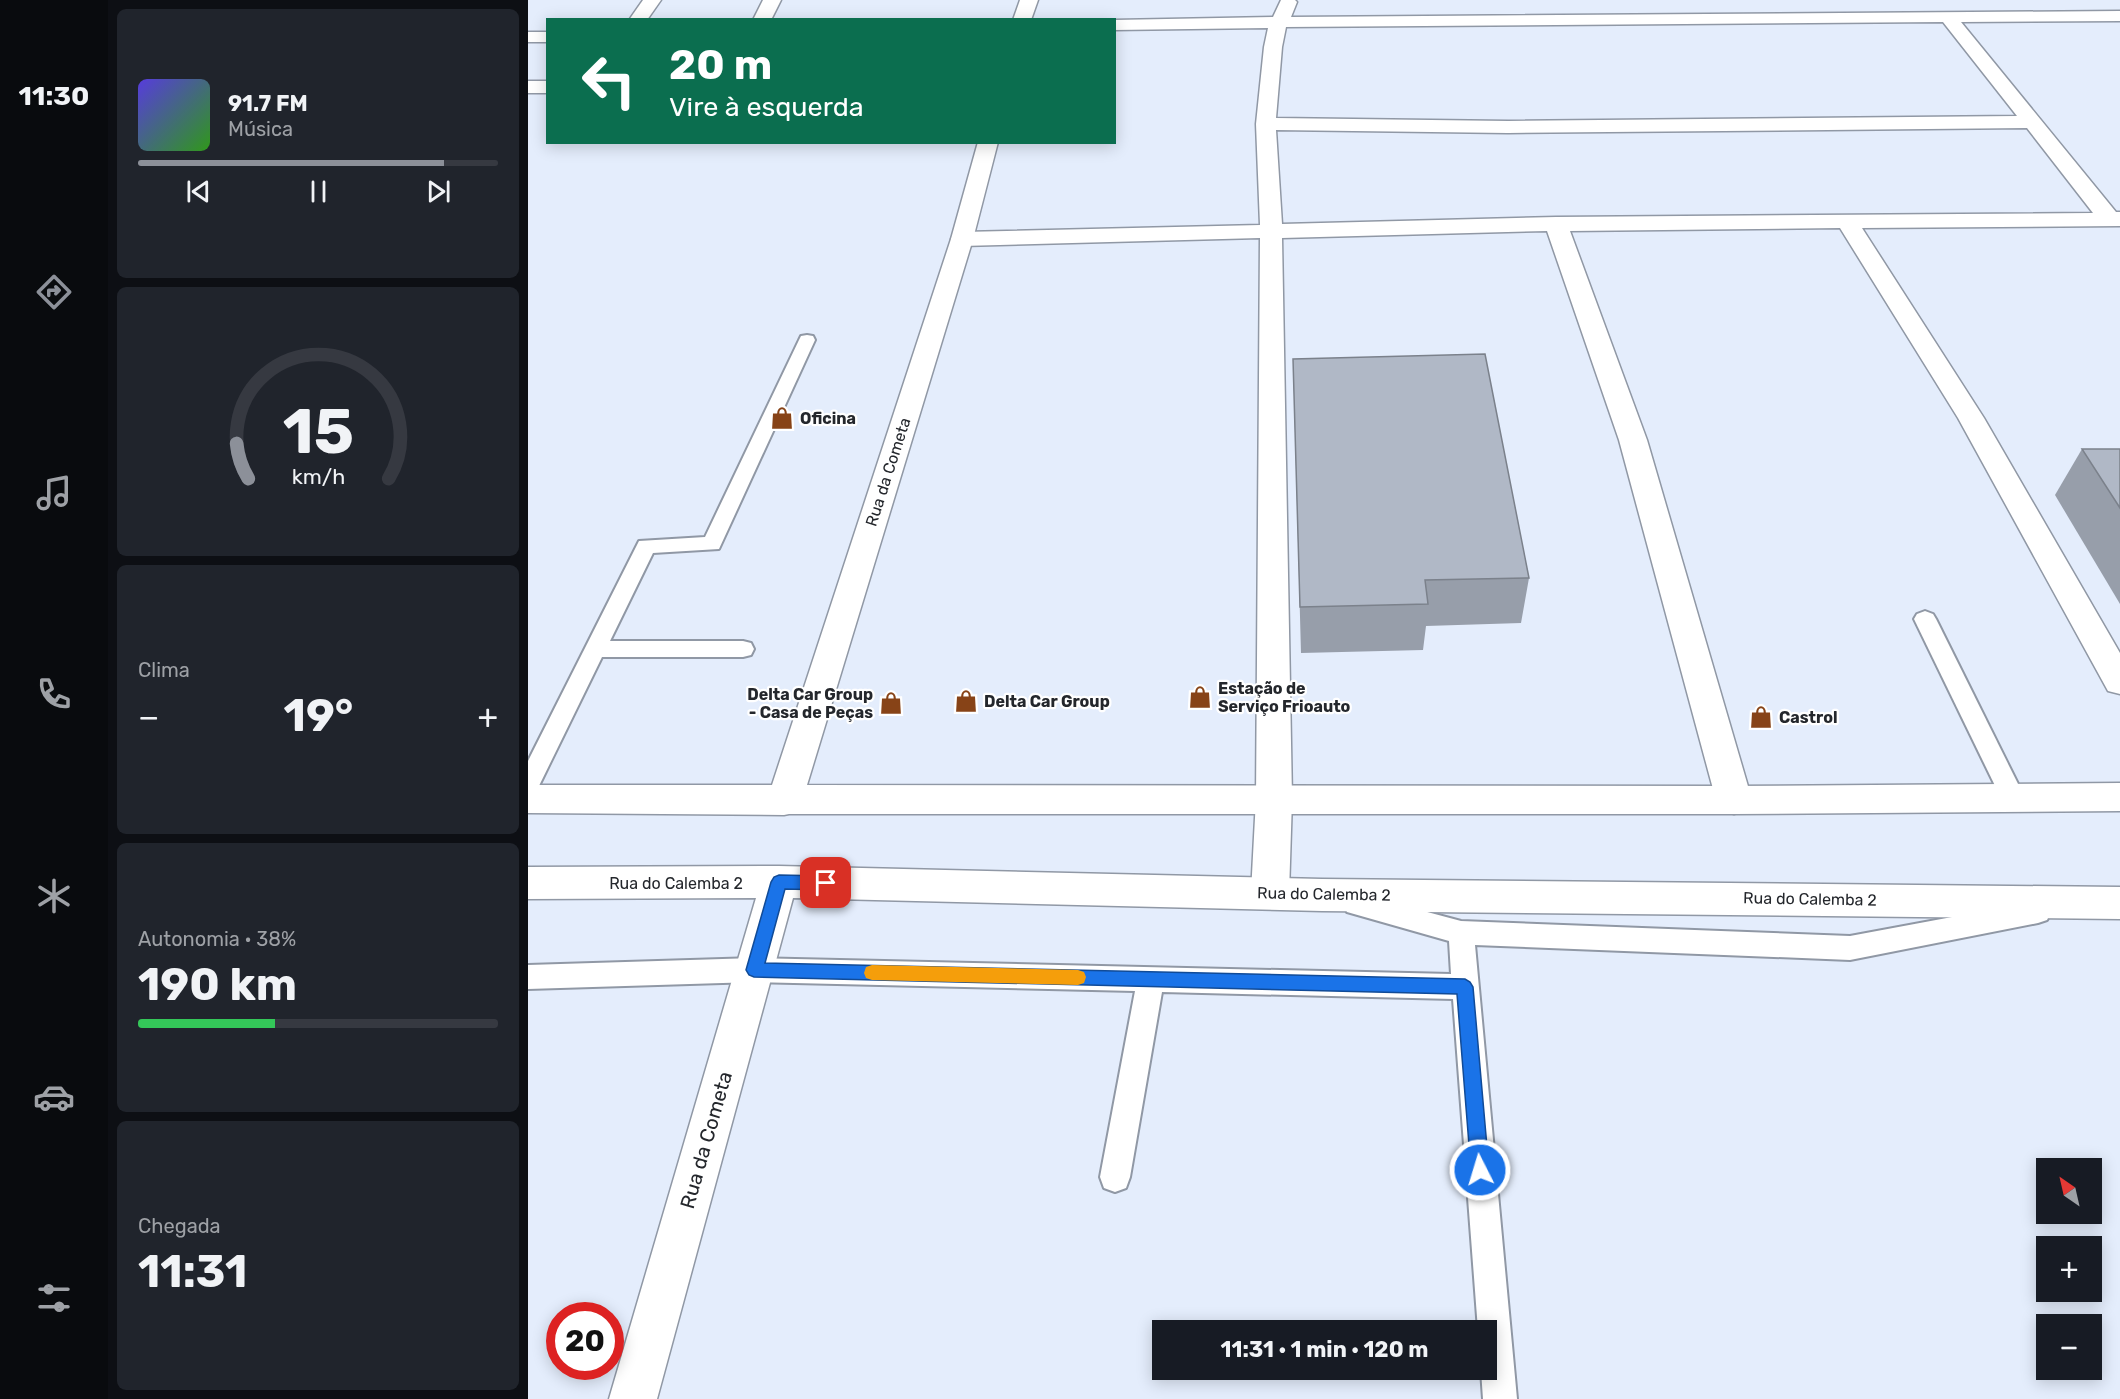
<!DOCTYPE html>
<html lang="pt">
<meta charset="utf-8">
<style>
body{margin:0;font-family:Rubik,sans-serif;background:#20242c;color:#f1f3f6;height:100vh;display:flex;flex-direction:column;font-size:22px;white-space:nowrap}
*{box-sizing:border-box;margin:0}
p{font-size:20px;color:#9ea1a6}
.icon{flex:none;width:33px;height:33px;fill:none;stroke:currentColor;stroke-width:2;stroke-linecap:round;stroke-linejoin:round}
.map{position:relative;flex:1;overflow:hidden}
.sheet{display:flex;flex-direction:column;gap:9px;padding:9px;background:#0d0f14;width:420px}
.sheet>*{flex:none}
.guide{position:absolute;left:18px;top:18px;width:570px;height:126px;border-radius:0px;box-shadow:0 3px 15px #0003;background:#0b6e4f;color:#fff;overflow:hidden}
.needle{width:39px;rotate:326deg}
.controls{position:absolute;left:1508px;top:1158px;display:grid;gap:12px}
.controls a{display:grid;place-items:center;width:66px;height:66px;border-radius:0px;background:#171b24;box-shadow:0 3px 15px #0003;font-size:30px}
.speed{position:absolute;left:18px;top:1302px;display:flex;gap:12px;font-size:30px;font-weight:700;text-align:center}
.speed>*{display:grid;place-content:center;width:78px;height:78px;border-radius:50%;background:#171b24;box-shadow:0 3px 15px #0003;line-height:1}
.speed .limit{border:9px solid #d22;background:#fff;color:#111}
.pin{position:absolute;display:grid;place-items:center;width:51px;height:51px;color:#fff;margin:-26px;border-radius:12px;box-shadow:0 3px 9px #0006}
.me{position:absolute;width:66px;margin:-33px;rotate:355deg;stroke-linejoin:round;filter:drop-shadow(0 0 4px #0008)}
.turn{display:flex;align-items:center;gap:21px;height:126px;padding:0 24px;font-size:27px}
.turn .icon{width:78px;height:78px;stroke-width:2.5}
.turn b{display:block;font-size:42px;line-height:51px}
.big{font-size:45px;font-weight:700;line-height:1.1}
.sheet .card{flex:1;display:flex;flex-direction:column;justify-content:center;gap:9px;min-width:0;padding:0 21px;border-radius:9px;background:#20242c}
.sheet .dial{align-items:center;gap:0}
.dial svg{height:156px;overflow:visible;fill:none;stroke:#363941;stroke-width:7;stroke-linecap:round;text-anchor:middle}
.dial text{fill:#f1f3f6;stroke:none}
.song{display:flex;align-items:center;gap:18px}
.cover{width:72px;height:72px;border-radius:9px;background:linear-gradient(135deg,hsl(250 70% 55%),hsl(110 70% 35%))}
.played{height:6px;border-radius:3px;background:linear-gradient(90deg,#8c9099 85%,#363941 85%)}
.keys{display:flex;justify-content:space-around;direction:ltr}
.heat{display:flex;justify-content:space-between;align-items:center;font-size:33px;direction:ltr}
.charge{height:9px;border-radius:4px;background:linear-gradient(90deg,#34c759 38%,#363941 0)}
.trip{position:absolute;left:624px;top:1320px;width:345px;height:60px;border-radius:0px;background:#171b24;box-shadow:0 3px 15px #0003;font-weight:700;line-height:60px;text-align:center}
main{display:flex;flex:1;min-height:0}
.tab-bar{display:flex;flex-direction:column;width:108px;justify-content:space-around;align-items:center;background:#090b0e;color:#9ea1a6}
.tab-bar .icon{width:42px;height:42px}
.tab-bar .selected{color:#8c9099}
.tab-bar b{font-size:27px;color:#f1f3f6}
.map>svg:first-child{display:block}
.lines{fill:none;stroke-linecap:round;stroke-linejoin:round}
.lane-casing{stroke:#9098a5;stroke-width:4}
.street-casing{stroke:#9098a5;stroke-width:3}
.secondary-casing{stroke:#9098a5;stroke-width:3}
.lane{fill:#fff;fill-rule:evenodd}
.street{fill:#fff;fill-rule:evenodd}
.secondary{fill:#fff;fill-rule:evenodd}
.wall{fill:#979eaa}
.building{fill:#b0b8c6;stroke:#7b818b;stroke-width:1.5}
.route{fill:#1a73e8;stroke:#114b97;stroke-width:1.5}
.slow{fill:#f59e0b}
.labels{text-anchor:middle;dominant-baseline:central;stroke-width:4.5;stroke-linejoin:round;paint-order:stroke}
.poi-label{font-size:16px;font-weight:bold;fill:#24272c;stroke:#fff;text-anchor:start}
.street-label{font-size:16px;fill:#24272c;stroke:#fff}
.near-street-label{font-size:20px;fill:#24272c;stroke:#fff}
</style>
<main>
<nav class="tab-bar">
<b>11:30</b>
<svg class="icon selected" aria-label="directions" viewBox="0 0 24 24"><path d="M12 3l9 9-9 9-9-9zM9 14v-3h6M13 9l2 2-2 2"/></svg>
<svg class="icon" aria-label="music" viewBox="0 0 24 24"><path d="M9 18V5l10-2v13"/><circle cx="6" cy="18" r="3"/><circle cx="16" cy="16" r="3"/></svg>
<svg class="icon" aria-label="phone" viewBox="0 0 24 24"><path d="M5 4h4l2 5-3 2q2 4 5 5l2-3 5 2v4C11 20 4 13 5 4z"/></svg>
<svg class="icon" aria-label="climate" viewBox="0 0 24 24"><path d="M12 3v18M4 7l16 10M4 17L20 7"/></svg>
<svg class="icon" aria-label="car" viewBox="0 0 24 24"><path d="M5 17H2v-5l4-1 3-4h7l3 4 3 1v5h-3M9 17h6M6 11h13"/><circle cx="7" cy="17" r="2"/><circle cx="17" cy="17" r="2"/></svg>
<svg class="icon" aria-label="filters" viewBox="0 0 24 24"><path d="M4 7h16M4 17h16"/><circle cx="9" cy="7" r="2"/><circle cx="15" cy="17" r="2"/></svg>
</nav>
<section class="sheet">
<div class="card">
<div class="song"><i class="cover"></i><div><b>91.7 FM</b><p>Música</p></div></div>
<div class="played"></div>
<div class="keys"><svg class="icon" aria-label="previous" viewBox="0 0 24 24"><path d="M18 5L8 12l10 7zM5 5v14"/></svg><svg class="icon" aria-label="pause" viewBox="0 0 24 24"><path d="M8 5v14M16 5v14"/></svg><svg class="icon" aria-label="next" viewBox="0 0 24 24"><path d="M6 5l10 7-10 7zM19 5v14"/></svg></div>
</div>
<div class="card dial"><svg viewBox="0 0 100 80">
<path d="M14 69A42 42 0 1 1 86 69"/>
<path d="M14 69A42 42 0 0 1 8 51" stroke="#8c9099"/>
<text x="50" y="56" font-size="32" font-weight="700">15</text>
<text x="50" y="72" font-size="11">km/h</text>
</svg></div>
<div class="card"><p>Clima</p>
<div class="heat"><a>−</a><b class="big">19°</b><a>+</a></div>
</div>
<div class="card"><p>Autonomia · 38%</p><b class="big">190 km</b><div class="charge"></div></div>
<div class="card"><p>Chegada</p><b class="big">11:31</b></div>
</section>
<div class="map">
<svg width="1592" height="1399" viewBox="0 0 1592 1399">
<rect width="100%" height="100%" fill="#e4edfc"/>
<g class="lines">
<!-- lane casing -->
<g class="lane-casing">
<g id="lane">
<path d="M279 335 285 336 287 340 191 549 125 553 82 641H215L223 643 226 649 223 655 215 657H74L8 792 0 795V761L111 541 177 537 271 340 273 336Z"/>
<path d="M1397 611 1405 614 1408 619 1497 798 1493 805 1485 808 1477 805 1473 798 1386 619 1389 614Z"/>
<path d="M828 893 933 921 1322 936 1510 901 1519 904 1523 912 1519 920 1510 923 1322 960 947 945 989 1399H955L953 1370H958V1330H950L925 999 634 992 602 1177 598 1188 587 1192 576 1188 572 1177 607 991 227 982 0 989V965L227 958 923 974 921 941 819 912 815 904 819 896Z"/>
</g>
</g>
<!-- street casing -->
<g class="street-casing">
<g id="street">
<path d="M115 0H133L119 20H101Z"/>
<path d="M235 0H253L243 20H225Z"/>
<path d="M753 0H767L769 2 763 17 1592 11V21L1433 22 1588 212H1592V226L1334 228 1456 418 1592 653V694L1580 691 1430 418 1312 228 1042 231 1119 440 1224 800 1218 810 1206 814 1194 810 1188 800 1091 440 1019 231 754 238 764 799 761 893 755 904 742 909 729 904 723 893 728 799 732 238 434 246 426 244 423 239 426 234 434 232 732 225 728 124 736 47 740 28 586 30V20L745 17ZM1415 22 1489 116 980 121 748 118 754 47 758 27ZM1499 128 1565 213 1028 217 754 224 748 130 980 133Z"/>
<rect x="0" y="32" width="20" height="10"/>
<rect x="0" y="81" width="20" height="12"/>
</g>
</g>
<!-- secondary casing -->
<g class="secondary-casing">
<g id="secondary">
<path d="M492 0H510L503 20H485Z"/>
<path d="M450 142H470L445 239 279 785 1206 786 1592 783V811L1206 814H261L256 815 0 813V785H244L423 239Z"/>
<path d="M251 866 794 879 1592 887V919L794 911 265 898 129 1399H81L228 898 0 899V867Z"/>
</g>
</g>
<!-- lane -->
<use href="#lane" class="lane"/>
<!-- street -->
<use href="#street" class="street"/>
<!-- secondary -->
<use href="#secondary" class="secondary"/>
</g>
<!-- wall -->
<g class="wall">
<path d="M765 359 1001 578 993 623 898 626 895 650 773 653Z"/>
<path d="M1554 449H1592V604L1527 495Z"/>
</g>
<!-- building -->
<g class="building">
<path d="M957 354 1001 578 897 580 900 604 772 607 765 359Z"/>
<path d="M1554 449H1592V508Z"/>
</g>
<!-- route -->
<path class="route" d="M251 875 298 876 303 878 305 883 303 888 298 890 257 889 237 963 937 979 942 982 945 987 961 1170 959 1176 952 1179 946 1176 943 1170 929 994 226 977 221 975 218 970 243 882 246 877Z"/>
<!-- slow -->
<path class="slow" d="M344 965 550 970 556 972 558 977 556 983 550 985 344 980 338 978 336 973 338 967Z"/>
<!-- icons -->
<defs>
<g id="shop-bare" transform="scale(1.8)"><path d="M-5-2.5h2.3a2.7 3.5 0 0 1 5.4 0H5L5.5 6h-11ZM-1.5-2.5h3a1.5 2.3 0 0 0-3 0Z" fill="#874317" stroke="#fff" stroke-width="2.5" paint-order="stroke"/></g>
</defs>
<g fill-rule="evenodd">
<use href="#shop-bare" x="254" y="418"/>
<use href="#shop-bare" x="672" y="697"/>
<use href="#shop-bare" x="438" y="701"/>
<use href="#shop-bare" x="363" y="703"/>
<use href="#shop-bare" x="1233" y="717"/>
</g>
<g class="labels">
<!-- poi labels -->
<g class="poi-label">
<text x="272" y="418">Oficina</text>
<text x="690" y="688">Estação de<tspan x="690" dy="18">Serviço Frioauto</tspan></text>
<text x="345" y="694" text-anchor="end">Delta Car Group<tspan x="345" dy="18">- Casa de Peças</tspan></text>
<text x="456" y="701">Delta Car Group</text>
<text x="1251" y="717">Castrol</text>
</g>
<!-- street labels -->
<g class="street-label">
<text transform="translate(360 472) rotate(-72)">Rua da Cometa</text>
<text x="148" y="883">Rua do Calemba 2</text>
<text transform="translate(796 894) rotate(1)">Rua do Calemba 2</text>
<text transform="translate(1282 899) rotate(1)">Rua do Calemba 2</text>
</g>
<!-- near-street labels -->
<g class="near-street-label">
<text transform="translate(178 1140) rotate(-74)">Rua da Cometa</text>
</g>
</g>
</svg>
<div class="controls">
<a><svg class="needle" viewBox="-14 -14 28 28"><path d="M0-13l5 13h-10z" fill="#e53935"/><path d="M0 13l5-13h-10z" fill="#9ea1a6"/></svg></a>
<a>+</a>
<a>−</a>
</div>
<div class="speed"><div class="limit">20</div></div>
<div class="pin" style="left:298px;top:883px;background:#d93025"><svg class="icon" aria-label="arrive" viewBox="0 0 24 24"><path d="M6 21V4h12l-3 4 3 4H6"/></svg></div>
<svg class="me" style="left:952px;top:1170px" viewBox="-20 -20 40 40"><circle r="17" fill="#1a73e8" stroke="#fff" stroke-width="3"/><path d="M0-11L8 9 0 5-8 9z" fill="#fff"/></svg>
<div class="trip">11:31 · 1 min · 120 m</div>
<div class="guide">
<div class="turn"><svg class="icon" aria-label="left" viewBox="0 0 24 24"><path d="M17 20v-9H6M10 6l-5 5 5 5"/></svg><div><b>20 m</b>Vire à esquerda</div></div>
</div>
</div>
</main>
